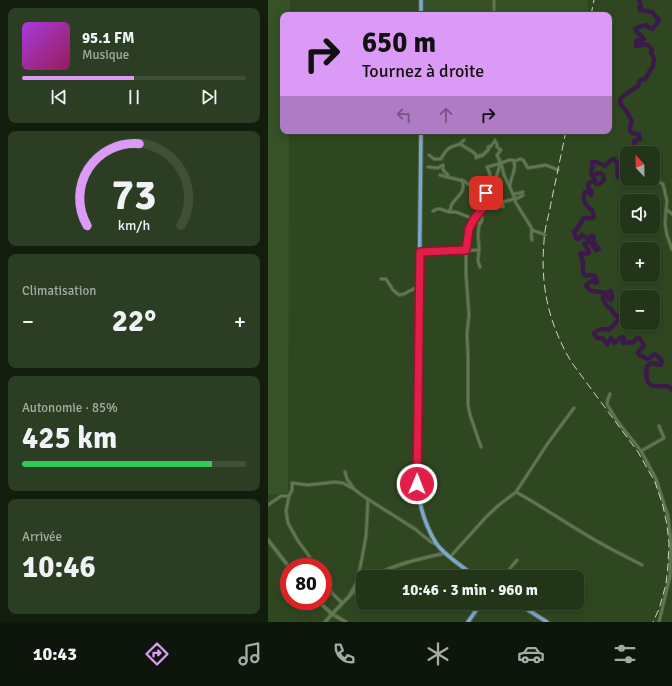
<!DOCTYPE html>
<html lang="fr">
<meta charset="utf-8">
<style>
body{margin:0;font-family:Signika,sans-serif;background:#2b3d22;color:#f1f3f6;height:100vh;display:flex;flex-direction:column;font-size:15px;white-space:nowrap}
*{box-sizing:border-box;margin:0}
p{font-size:13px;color:#a3aba2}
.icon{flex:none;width:22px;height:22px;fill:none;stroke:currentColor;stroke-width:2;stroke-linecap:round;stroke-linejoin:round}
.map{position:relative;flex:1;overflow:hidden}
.details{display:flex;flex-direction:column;gap:8px;padding:8px;background:#131d0e;width:268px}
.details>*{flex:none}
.hud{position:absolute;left:12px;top:12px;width:332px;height:122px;border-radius:8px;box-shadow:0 2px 10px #0003,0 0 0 1px #405038;background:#da9af6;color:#111;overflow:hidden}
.needle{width:26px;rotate:338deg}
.tools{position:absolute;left:352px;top:146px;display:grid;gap:8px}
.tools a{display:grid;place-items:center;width:40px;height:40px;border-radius:8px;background:#233519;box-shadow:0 2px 10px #0003,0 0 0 1px #405038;font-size:20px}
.speed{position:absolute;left:12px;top:558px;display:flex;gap:8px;font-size:20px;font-weight:700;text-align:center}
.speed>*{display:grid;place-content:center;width:52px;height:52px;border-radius:50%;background:#233519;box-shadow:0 2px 10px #0003,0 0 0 1px #405038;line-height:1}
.speed .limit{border:6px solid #d22;background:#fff;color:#111}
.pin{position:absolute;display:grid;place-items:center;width:34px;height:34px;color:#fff;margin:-17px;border-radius:8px;box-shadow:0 2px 6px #0006}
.me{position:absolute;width:44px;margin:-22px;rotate:1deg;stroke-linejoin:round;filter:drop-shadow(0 0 3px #0008)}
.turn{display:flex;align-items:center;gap:14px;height:84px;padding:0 16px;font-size:18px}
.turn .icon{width:52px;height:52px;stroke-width:2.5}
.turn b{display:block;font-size:28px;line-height:34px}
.lanes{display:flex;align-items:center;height:38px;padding:0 16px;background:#0003;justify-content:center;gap:20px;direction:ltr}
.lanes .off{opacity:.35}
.big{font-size:30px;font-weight:700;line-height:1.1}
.details .widget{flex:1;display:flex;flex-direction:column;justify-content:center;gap:6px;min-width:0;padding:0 14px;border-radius:8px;background:#2b3d22}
.details .dial{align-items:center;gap:0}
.dial svg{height:104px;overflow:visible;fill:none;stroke:#405038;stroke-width:7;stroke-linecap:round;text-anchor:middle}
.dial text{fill:#f1f3f6;stroke:none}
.song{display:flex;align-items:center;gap:12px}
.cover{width:48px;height:48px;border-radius:6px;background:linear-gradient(135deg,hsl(280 70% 55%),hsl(330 70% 35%))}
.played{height:4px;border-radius:2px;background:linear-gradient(90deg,#da9af6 50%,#405038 50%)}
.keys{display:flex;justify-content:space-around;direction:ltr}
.heat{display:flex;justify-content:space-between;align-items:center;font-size:22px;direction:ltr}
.charge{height:6px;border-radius:3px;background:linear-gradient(90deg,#34c759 85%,#405038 0)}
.trip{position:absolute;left:88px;top:570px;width:228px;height:40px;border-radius:8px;background:#233519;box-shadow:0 2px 10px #0003,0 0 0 1px #405038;font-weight:700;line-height:40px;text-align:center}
.dock{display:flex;height:64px;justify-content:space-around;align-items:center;background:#0e150a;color:#a3aba2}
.dock .icon{width:28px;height:28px}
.dock .current{color:#da9af6}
.dock b{font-size:18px;color:#f1f3f6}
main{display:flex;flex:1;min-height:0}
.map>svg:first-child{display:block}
.built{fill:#365226}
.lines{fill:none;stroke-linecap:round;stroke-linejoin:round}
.river{stroke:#3b1a49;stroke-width:4.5}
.minor-casing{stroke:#4f6342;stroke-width:4}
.tertiary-casing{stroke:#4f6342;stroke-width:4.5}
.trunk-casing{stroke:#4f6342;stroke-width:5.5}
.minor{stroke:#607952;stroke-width:2}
.tertiary{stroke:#607952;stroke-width:2.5}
.trunk{stroke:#7ca8d0;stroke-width:3.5}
.rail{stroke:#c8d8c0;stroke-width:1;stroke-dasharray:8 4;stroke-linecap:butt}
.route-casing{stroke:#92132f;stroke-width:10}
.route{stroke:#e11d48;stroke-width:7}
</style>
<main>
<section class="details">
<div class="widget">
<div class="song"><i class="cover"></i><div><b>95.1 FM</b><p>Musique</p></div></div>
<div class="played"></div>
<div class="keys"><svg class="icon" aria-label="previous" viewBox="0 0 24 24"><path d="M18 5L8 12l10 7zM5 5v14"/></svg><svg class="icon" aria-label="pause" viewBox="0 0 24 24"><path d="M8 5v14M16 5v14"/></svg><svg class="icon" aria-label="next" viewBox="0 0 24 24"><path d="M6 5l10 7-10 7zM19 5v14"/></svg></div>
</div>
<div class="widget dial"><svg viewBox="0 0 100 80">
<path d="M14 69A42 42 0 1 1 86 69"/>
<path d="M14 69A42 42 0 0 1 54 6" stroke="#da9af6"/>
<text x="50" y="56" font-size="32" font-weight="700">73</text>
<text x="50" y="72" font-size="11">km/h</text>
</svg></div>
<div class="widget"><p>Climatisation</p>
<div class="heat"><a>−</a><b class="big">22°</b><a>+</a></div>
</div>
<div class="widget"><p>Autonomie · 85%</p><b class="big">425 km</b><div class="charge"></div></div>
<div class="widget"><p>Arrivée</p><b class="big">10:46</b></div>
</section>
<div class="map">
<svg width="404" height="622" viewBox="0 0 404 622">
<rect width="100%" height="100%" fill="#2f4721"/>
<!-- built -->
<g class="built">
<path d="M0 0H22V15H15V131H21L20 493 0 495Z"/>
<path d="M153 0H319L320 4 319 15H153Z"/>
</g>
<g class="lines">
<!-- river -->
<g class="river">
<path d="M360 153 359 150H366L367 147 366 141 372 139 371 134C360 135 361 129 364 121L357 109 353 105 352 100 356 95 370 86 372 80 377 79 385 66 386 59 383 52 384 50 381 46 375 44 371 46H368V41L370 40 373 41 376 39C373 35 368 33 367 29L371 27 378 25 380 27 384 29 386 27 391 20 384 12 372 10 371 8 373 6 371 0"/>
<path d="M359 172 356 175 350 177C348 170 353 166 346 159L343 160 337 166 328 162H324L325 167 323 172 324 176H326L329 173 334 174 335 176 336 179 334 182 331 184H328L327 180 321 183 320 187 324 193 323 195 319 191 317 192C311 209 329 206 325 218H316C312 223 311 228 306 232L308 238 309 239H311L314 235 321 239 323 236H325L327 246 330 247 331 249 328 250 323 243H317L316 244 321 251V253L318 254 314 253 312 254C313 257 315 260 315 263 315 268 314 269 316 275L318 276 322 275 327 276 329 282 327 283 325 280 319 284 318 286 323 291H325L338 293 343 291 344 297 343 300 338 296 335 297V299L339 306 343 309 347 315 350 316V320L341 330C335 328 329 329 326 334L329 338H334L339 344 343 338 346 343 348 342 349 340 355 337 356 339 355 341V343H359L366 342 368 339 371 338 376 345 374 348 371 351 370 353 372 356H375L377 358 380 359 387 354 392 358 394 362 392 365 384 363 379 366C378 371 377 381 383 385 386 387 396 386 400 386L404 390"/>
</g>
<!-- minor casing -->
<g class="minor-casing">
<g id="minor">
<path d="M226 0V15"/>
<path d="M227 140V141L229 144V147L233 150 229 155 233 163 236 175 245 194 248 203 263 227C265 232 262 234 264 240"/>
<path d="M192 144 196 140"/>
<path d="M161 155 166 159H173C178 149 181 147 192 144L205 152 208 155V158L209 156 211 157 212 155 214 156 221 149 220 147 223 146 227 141"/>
<path d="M232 162 230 164 219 167 222 174 218 193C223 196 229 198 234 201L235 207"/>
<path d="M246 162 247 161 252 159 255 160C257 162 258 166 260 168L278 165 290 170"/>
<path d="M233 163 241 160H245C250 169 242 177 242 186"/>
<path d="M160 167 170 168 175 165V170L180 175 179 177 196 181 200 184 212 189 218 193 215 208 206 219 201 229 198 251V274L201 315 199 334 200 357V405L202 415 213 447"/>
<path d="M172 175 179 177"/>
<path d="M385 175 393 183 395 184 399 201 398 209 397 224 399 235 404 249"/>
<path d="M245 194 251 193 255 192"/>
<path d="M217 202 225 187 231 168 232 166 230 164"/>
<path d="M398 209 404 214"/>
<path d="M165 211 169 209H172L181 212H188L206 219 208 221 212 223"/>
<path d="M181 212 183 208V206C187 197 199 193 194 180"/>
<path d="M264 230C268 232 272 232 277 235"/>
<path d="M152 252 211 250"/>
<path d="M212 267 210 261 211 246 210 235 211 226 214 220 213 210 223 205 250 198 252 197 255 195"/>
<path d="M113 279H118L125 290 131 295 136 294 151 286"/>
<path d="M342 394 340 399 339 403 340 406 350 422 373 451 388 479 400 516 403 544 402 576 391 622"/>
<path d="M373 451 396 438 391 426"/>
<path d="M77 472 79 479 86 489 95 496 147 529 163 542 167 544"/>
<path d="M248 492C270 504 290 518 312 531 332 544 353 554 374 565"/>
<path d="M0 505 13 496H21"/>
<path d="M182 557 219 516 231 505 248 492 280 443 306 408"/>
<path d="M48 567 39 553 30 541 20 523 18 511 21 496 24 490V483L40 485 67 482 75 483 86 489"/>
<path d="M233 577 239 572 249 560"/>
<path d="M55 579 65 594 74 603"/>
<path d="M82 594 89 582 94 558 98 536 100 500"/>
</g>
</g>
<!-- tertiary casing -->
<g class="tertiary-casing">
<g id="tertiary">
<path d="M0 540 21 567"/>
<path d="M104 577C126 564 152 559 177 553"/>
<path d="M50 601 64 614 78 622"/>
<path d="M57 622 64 614 95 582"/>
</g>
</g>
<!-- trunk casing -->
<g class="trunk-casing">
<g id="trunk">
<path d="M153 15V0"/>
<path d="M153 131 149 484C151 504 157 525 168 543 176 555 197 569 209 577"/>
<path d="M249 603 279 622"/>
<path d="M200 622 213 603"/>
</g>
</g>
<!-- minor -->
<use href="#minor" class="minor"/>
<!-- tertiary -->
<use href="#tertiary" class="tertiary"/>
<!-- trunk -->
<use href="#trunk" class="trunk"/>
<!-- rail -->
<g class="rail">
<path d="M323 15 326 0"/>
<path d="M298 131C293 155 288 179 283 203 281 216 276 229 276 242 272 286 281 325 304 363L370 452 387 482 395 506 399 525 401 543 400 565 398 584 391 609 385 622"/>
</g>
</g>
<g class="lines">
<!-- route casing -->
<g class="route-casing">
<path id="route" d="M149 484 152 252 198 250 201 229 206 219 215 208 218 193"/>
</g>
<!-- route -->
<use href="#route" class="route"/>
</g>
</svg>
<div class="tools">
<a><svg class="needle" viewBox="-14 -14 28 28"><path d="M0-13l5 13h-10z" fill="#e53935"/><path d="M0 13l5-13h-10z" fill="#a3aba2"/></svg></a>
<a><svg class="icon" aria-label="sound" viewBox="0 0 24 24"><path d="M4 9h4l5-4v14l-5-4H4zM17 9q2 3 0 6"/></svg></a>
<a>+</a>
<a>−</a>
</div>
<div class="speed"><div class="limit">80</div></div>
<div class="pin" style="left:218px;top:193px;background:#d93025"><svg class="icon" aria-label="arrive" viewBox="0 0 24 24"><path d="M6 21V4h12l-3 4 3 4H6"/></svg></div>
<svg class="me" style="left:149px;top:484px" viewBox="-20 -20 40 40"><circle r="17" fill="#e11d48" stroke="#fff" stroke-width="3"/><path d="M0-11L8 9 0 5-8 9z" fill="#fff"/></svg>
<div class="trip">10:46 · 3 min · 960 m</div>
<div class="hud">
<div class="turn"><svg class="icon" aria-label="right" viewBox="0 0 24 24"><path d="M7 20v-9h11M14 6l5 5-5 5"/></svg><div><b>650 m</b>Tournez à droite</div></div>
<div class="lanes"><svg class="icon off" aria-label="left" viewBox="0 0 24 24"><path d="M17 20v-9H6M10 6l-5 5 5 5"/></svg><svg class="icon off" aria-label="ahead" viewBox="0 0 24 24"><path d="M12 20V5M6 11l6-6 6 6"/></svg><svg class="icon" aria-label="right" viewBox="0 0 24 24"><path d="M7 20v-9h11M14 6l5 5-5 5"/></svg></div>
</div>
</div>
</main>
<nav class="dock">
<b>10:43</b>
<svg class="icon current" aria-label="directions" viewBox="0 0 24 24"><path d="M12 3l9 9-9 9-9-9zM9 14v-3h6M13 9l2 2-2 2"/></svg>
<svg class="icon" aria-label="music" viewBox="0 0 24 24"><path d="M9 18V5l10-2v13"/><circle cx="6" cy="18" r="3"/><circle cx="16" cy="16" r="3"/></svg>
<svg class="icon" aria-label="phone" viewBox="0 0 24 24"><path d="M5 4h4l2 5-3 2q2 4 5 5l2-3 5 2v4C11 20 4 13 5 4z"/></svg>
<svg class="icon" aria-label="climate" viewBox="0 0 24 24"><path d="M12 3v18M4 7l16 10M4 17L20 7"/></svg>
<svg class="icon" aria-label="car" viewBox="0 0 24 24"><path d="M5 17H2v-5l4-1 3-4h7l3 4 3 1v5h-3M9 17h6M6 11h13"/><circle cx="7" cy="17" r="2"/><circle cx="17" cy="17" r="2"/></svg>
<svg class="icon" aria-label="filters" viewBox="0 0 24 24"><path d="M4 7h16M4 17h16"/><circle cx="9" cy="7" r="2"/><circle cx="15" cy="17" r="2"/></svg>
</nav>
